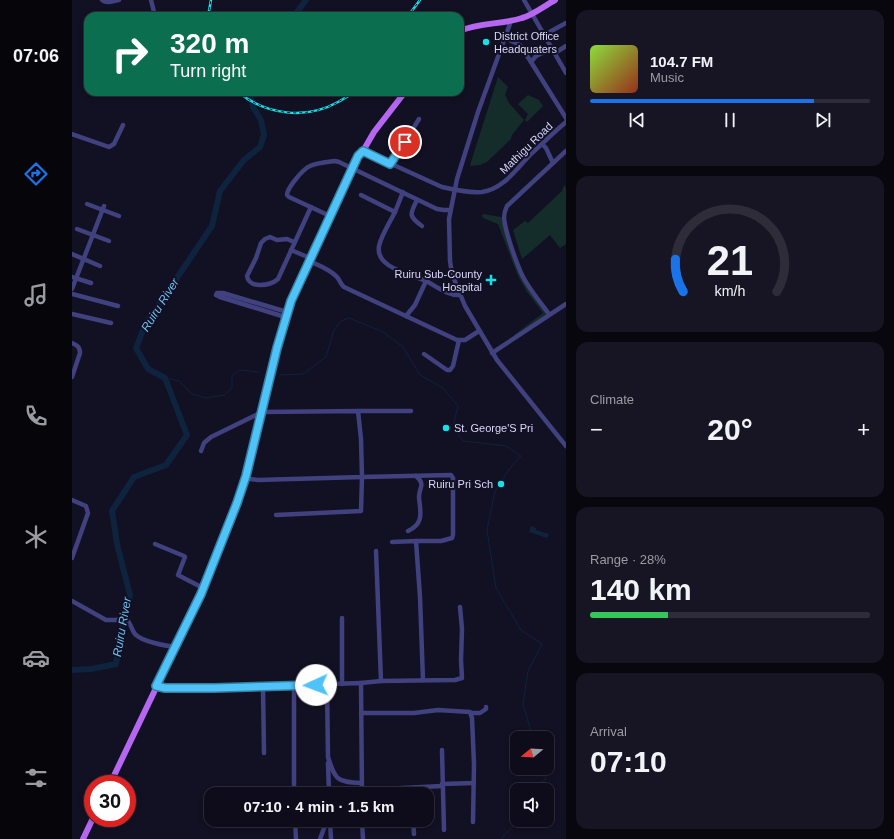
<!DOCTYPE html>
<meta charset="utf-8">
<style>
body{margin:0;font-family:Arial,sans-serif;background:#171523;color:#f1f3f6;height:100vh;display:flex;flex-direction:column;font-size:15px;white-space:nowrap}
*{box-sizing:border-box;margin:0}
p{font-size:13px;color:#9b9ba2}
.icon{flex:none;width:22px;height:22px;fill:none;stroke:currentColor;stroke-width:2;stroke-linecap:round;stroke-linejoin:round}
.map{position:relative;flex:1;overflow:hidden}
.side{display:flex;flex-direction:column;gap:10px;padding:10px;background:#08070e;width:328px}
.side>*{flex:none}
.banner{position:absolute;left:12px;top:12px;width:380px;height:84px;border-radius:12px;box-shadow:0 2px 6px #0003,0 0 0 1px #2e2c39;background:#0b6e4f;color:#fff;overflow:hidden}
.needle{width:26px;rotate:252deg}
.fabs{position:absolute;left:438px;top:731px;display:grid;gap:8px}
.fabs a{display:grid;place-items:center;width:44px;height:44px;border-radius:8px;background:#0e0c1a;box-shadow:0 2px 6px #0003,0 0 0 1px #2e2c39;font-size:20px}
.speed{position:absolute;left:12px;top:775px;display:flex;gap:8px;font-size:20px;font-weight:700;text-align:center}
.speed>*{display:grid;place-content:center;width:52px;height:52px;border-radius:50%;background:#0e0c1a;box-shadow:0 2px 6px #0003,0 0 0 1px #2e2c39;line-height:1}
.speed .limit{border:6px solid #d22;background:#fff;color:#111}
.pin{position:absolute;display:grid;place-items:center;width:34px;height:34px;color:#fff;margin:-17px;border:2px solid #fff;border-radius:50%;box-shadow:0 1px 4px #0007}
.me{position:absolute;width:44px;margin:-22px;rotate:268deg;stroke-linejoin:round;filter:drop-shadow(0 0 3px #0008)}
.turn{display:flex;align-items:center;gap:14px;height:84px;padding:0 20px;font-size:18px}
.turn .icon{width:52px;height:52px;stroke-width:2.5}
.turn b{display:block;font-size:28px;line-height:34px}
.big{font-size:30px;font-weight:600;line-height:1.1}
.side .widget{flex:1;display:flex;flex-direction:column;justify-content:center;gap:6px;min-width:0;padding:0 14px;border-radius:12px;background:#171523}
.side .dial{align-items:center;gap:0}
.dial svg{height:104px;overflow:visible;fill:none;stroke:#2e2c39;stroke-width:7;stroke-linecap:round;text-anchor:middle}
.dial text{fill:#f1f3f6;stroke:none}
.song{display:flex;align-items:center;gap:12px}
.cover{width:48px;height:48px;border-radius:6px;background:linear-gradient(135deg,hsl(90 70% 55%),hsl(10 70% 35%))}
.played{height:4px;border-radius:2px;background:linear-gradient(90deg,#1a73e8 80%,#2e2c39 80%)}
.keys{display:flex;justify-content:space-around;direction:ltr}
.heat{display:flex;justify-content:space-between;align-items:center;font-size:22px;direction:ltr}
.charge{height:6px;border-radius:3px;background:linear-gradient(90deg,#34c759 28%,#2e2c39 0)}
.trip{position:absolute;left:132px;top:787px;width:230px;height:40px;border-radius:12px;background:#0e0c1a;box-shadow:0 2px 6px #0003,0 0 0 1px #2e2c39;font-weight:600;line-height:40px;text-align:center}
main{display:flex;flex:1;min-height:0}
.menu{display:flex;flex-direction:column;width:72px;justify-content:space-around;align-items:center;background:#06050a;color:#9b9ba2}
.menu .icon{width:28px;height:28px}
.menu .current{color:#1a73e8}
.menu b{font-size:18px;color:#f1f3f6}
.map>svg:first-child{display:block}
.green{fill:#142d2a}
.water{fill:#0e233e}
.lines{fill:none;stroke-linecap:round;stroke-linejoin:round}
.stream{stroke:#0e233e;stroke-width:1}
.river{stroke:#0e233e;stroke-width:6}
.minor{stroke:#40417e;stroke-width:4.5}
.major{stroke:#b567f2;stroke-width:6}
.rail-casing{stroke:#14e2e9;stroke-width:2.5}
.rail{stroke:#121023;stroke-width:1;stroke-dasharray:3;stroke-linecap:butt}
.route-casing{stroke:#337fa1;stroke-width:10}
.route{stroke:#4fc3f7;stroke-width:7}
.poi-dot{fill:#14e2e9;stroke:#121023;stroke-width:1.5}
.labels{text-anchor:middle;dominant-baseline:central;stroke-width:4;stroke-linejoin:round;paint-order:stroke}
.poi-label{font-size:11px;fill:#d8d6fb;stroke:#121023;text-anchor:start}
.street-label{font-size:11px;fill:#d8d6fb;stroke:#121023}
.water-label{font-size:12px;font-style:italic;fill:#6dbdf2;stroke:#121023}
</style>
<main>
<nav class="menu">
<b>07:06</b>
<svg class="icon current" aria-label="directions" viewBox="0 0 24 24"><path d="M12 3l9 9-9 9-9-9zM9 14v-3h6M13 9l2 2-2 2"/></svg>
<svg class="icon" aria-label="music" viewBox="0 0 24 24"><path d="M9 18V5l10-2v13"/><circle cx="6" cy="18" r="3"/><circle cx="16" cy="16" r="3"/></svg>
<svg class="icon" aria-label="phone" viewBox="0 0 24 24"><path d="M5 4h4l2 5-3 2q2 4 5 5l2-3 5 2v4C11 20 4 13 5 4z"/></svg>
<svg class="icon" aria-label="climate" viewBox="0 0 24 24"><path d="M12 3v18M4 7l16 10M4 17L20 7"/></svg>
<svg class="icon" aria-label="car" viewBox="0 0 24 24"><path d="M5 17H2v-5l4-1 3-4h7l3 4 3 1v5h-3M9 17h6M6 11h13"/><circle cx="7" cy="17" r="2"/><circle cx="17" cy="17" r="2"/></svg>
<svg class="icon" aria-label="filters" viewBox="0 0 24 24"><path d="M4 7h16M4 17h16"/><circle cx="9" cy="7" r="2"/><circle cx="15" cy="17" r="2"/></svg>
</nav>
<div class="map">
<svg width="494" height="839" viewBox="0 0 494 839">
<rect width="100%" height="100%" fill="#121023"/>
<!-- green -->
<g class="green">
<path d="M426 77 436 87 433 95 437 103 452 120 440 135 439 139 415 162 408 165 399 166 398 165Z"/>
<path d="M456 95 467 100 471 106 455 122 453 120 456 114 446 104Z"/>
<path d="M492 185 494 188V244L488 248 478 235 450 259 441 230 453 221 456 223 490 191Z"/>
<path d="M412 214 429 217 442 256 474 313 473 315 442 336V335L471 313 455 292 446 276 426 224 411 218 410 215Z"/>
</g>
<!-- water -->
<path class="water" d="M459 526 464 528V530L477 534 475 538 457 532Z"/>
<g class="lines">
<!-- stream -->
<g class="stream">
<path d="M208 375 231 374 254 357 262 330 269 321 277 318 311 332 331 347 348 375 371 388 386 406 381 426 391 441 434 446 449 456 438 468 423 491 415 530 424 588 449 630 470 644 456 671 451 704 461 738"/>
<path d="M93 378 107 381 120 394 134 398 152 395 160 388V375L168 370 187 372"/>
<path d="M458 790 474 779 470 768"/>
<path d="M429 839 437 830 450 820"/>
</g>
<!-- river -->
<g class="river">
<path d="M222 16 234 0"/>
<path d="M0 670 19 669 44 664 51 621 58 595 45 544 40 511 62 477 94 465 115 435 93 378 76 369 64 348 73 325 140 226 148 191 172 160 188 147 192 135 189 120 181 107 178 92"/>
</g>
<!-- minor -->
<g class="minor">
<path d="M30 0C35 4 41 1 47 0"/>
<path d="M79 0 83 16"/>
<path d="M452 0 494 73"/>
<path d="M439 21 406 112 385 179 377 219 378 261 380 274 393 306 425 360 494 446"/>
<path d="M472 35 494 23"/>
<path d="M433 38 448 45 459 62"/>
<path d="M480 48 464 56 459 62 494 118"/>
<path d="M483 53 494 46"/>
<path d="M0 134 37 147 42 144 51 125"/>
<path d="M470 144 474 148 481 163"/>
<path d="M291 151 370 187C383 190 397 193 410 192 432 189 445 168 460 153 471 143 482 132 494 122"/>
<path d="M319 164 347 119"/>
<path d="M289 195 323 212 331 192"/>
<path d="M345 200C338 214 336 216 350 226"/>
<path d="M15 204 47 216"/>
<path d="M323 212C318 222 309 236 307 246 303 268 339 274 354 281"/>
<path d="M258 216 217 197 215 195C215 188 231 169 238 166 245 163 255 162 263 161L267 162 365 209 372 210H378"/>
<path d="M5 229 37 241"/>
<path d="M222 242 215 239 205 240 198 237 193 239 189 243 184 258 175 276C177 289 198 286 206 279L239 207"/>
<path d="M219 250 238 258"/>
<path d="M0 254 28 266"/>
<path d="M237 261C246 265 258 269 265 277 268 280 268 284 272 287L385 340H393L407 331"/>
<path d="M0 277 19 283"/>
<path d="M0 289 32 206"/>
<path d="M0 294 46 306"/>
<path d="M0 314 39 323"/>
<path d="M477 314C468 302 458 290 451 277 445 265 433 231 432 218 432 214 433 210 435 206L494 151"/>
<path d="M334 316 343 305 354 281C364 286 376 296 388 295"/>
<path d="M213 317 148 297 144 295 145 293H151L215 312"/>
<path d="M0 343C5 345 8 347 8 353L0 377"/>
<path d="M420 353 494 304"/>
<path d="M352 354 375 370H378L381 366 387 340"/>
<path d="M286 411H339"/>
<path d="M129 451 132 443 139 437 190 412 286 411 289 439 290 477 186 480 178 479 174 475"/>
<path d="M0 500 14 506 16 513 0 558"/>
<path d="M204 515 289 511 290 477 379 475 381 478V535L380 538 369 541H344"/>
<path d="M336 531C353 523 348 511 347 497 347 487 354 485 344 476"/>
<path d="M320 542 344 541 348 597 351 680"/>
<path d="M83 544 112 556 113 557 106 575 131 588"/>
<path d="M304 551 309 681"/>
<path d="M0 601 34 620H44L53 618C59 622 59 629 63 634 69 641 95 647 104 646"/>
<path d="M270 618V684"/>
<path d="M289 683 309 681 383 680 390 678 389 660 390 629 388 607"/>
<path d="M255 684 256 757C263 780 265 782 289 783"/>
<path d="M222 685V794"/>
<path d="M85 686 93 688H142L289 683 290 794"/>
<path d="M191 687 192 753"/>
<path d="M289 713H342L366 710 398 712 400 718 402 764 401 822"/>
<path d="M399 713H408L414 709V707"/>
<path d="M370 750 372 830"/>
<path d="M256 763 257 794"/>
<path d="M370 784 402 783"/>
<path d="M340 788V794"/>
<path d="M290 790 370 786"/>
<path d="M223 820 224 839"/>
<path d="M258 820 259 839"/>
<path d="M290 820 291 839"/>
<path d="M341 820 342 834"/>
<path d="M248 839 255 820"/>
</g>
<!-- major -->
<g class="major">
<path d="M388 31C408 22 429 25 450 18 461 15 472 6 483 0"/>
<path d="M38 784 129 594 146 551 174 475 213 317 235 266 286 156 291 151 302 132 333 92"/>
<path d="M11 839 21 818"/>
</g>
<!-- rail casing -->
<g class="rail-casing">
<g id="rail">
<path d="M136 16 139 0"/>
<path d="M336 16 348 0"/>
<path d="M166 92C194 115 234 120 266 102 271 99 277 96 282 92"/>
</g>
</g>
<!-- rail -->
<use href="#rail" class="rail"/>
</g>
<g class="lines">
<!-- route casing -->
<g class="route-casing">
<path id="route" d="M244 685 142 688H93L84 686 129 594 165 503 174 476 205 348 219 301 286 156 291 151 318 164 333 142"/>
</g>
<!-- route -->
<use href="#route" class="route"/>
</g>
<!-- markers -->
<g class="poi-dot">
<circle cx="414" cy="42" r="4"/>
<path d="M417 274h4v4h4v4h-4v4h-4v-4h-4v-4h4z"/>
<circle cx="374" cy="428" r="4"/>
<circle cx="429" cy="484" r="4"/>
</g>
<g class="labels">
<!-- poi labels -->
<g class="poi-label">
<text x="422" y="36">District Office<tspan x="422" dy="13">Headquaters</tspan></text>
<text x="410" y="274" text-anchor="end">Ruiru Sub-County<tspan x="410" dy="13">Hospital</tspan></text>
<text x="382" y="428">St. George'S Pri</text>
<text x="421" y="484" text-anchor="end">Ruiru Pri Sch</text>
</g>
<!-- street labels -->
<g class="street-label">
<text transform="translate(454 148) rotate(-44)">Mathigu Road</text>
</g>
<!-- water labels -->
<g class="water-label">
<text transform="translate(88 305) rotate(-58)">Ruiru River</text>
<text transform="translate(50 627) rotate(-80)">Ruiru River</text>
</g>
</g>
</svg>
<div class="fabs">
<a><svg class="needle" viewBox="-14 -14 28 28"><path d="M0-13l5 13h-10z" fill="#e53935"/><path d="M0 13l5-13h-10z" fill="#9b9ba2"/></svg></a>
<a><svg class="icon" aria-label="sound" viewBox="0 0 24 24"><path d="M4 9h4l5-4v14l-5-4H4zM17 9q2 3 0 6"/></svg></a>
</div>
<div class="speed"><div class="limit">30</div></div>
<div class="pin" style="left:333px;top:142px;background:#d93025"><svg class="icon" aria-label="arrive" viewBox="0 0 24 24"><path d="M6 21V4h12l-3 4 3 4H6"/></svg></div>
<svg class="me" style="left:244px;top:685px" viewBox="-20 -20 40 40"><circle r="19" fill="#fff"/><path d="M0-13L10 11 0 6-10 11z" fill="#4fc3f7"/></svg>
<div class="trip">07:10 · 4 min · 1.5 km</div>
<div class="banner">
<div class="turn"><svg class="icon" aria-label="right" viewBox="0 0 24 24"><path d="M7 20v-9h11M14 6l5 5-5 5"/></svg><div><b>320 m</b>Turn right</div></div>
</div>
</div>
<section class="side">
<div class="widget">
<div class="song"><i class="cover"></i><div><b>104.7 FM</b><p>Music</p></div></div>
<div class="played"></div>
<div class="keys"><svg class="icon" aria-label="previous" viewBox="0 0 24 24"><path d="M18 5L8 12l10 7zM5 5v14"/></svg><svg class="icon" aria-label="pause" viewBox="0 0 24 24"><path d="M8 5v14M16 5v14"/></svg><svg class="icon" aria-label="next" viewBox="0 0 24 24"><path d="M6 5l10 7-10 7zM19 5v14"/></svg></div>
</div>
<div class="widget dial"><svg viewBox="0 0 100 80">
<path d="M14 69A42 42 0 1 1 86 69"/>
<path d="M14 69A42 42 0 0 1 8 44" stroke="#1a73e8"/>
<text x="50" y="56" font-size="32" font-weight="700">21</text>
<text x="50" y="72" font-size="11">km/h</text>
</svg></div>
<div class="widget"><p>Climate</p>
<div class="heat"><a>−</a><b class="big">20°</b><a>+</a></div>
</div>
<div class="widget"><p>Range · 28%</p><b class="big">140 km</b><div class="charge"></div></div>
<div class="widget"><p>Arrival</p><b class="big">07:10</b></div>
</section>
</main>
